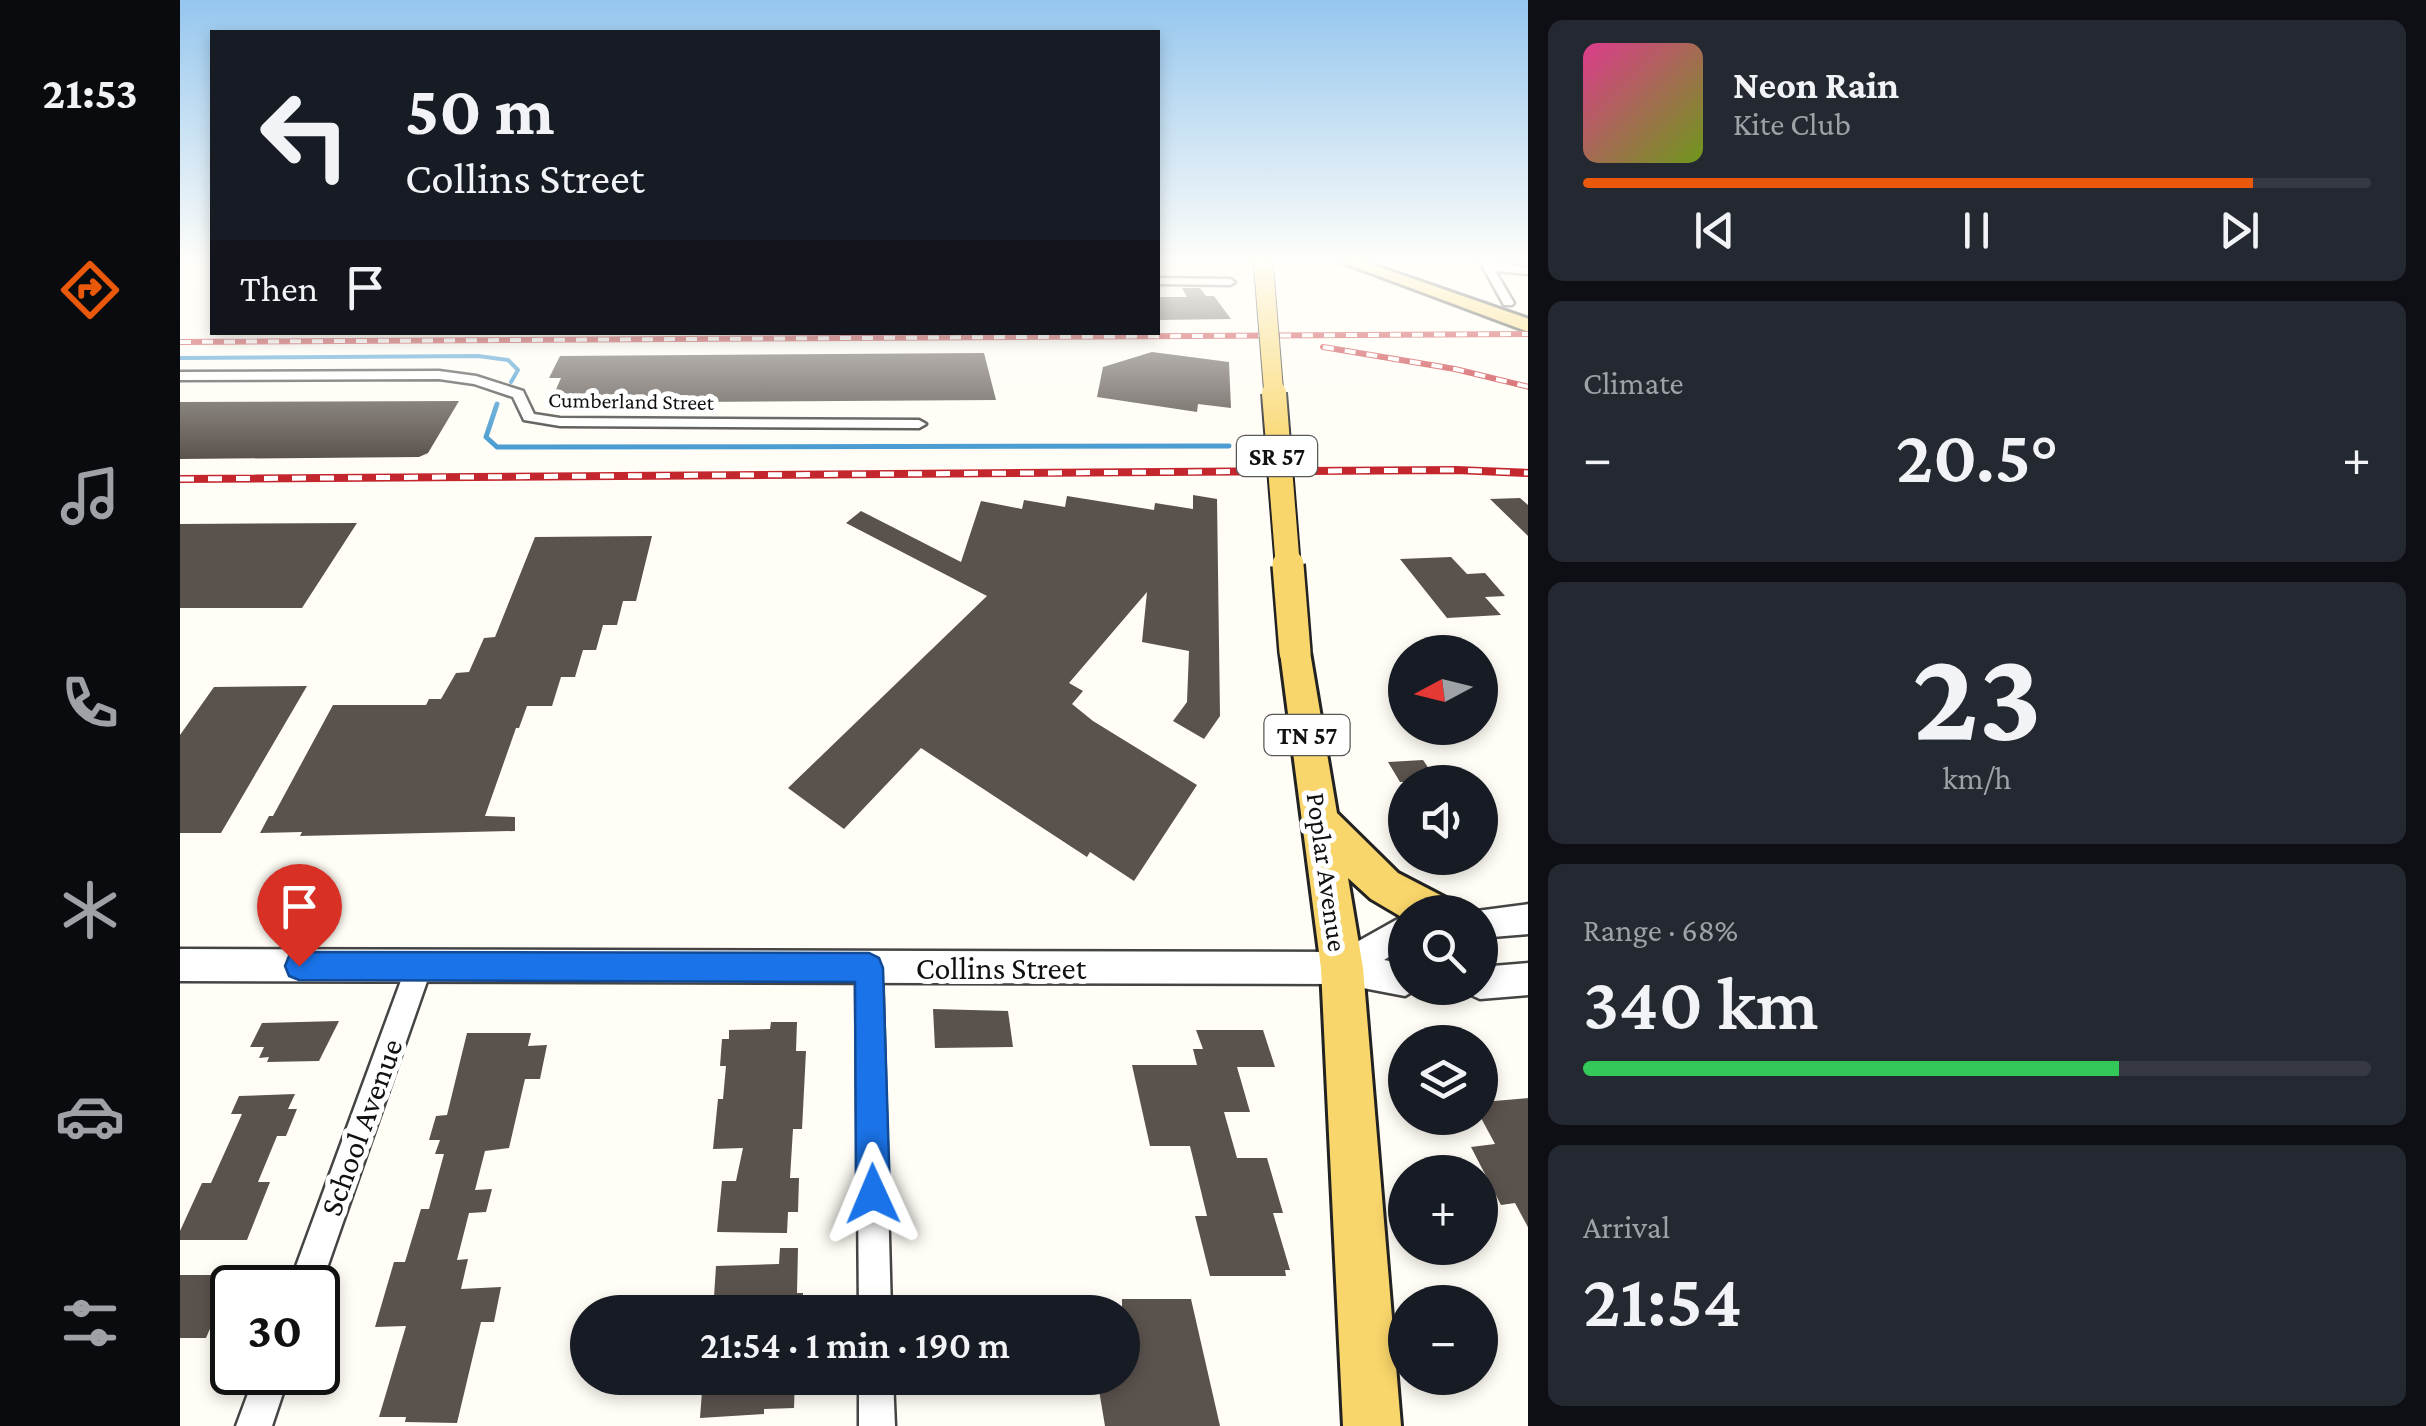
<!DOCTYPE html>
<meta charset="utf-8">
<style>
body{margin:0;font-family:"Crimson Pro",serif;background:#242831;color:#f1f3f6;height:100vh;display:flex;flex-direction:column;font-size:38px;white-space:nowrap}
*{box-sizing:border-box;margin:0}
p{font-size:32px;color:#9ea1a6}
.icon{flex:none;width:55px;height:55px;fill:none;stroke:currentColor;stroke-width:2;stroke-linecap:round;stroke-linejoin:round}
.map{position:relative;flex:1;overflow:hidden}
.drawer{display:flex;flex-direction:column;gap:20px;padding:20px;background:#0d0f14;width:898px}
.drawer>*{flex:none}
.top-card{position:absolute;left:30px;top:30px;width:950px;height:305px;border-radius:0px;box-shadow:0 5px 15px #0003;background:#171b24;color:#f1f3f6;overflow:hidden}
.needle{width:65px;rotate:263deg}
.buttons{position:absolute;left:1208px;top:635px;display:grid;gap:20px}
.buttons a{display:grid;place-items:center;width:110px;height:110px;border-radius:50%;background:#171b24;box-shadow:0 5px 15px #0003;font-size:50px}
.speed{position:absolute;left:30px;top:1265px;display:flex;gap:20px;font-size:50px;font-weight:700;text-align:center}
.speed>*{display:grid;place-content:center;width:130px;height:130px;border-radius:50%;background:#171b24;box-shadow:0 5px 15px #0003;line-height:1}
.speed .limit{border:5px solid #111;border-radius:15px;background:#fff;color:#111}
.pin{position:absolute;display:grid;place-items:center;width:85px;height:85px;color:#fff;margin:-102px -42px;border-radius:50% 50% 50% 0;rotate:-45deg;box-shadow:0 0 10px #0007}
.pin .icon{rotate:45deg}
.me{position:absolute;width:110px;margin:-55px;rotate:359deg;stroke-linejoin:round;filter:drop-shadow(0 0 8px #0008)}
.turn{display:flex;align-items:center;gap:35px;height:210px;padding:0 30px;font-size:45px}
.turn .icon{width:130px;height:130px;stroke-width:2.5}
.turn b{display:block;font-size:70px;line-height:85px}
.then{display:flex;align-items:center;height:95px;padding:0 30px;background:#0003;gap:20px;font-size:38px}
.big{font-size:75px;font-weight:600;line-height:1.1}
.drawer .tile{flex:1;display:flex;flex-direction:column;justify-content:center;gap:15px;min-width:0;padding:0 35px;border-radius:15px;background:#242831}
.drawer .dial{align-items:center;gap:0}
.dial b{font-size:130px;line-height:1}
.song{display:flex;align-items:center;gap:30px}
.cover{width:120px;height:120px;border-radius:15px;background:linear-gradient(135deg,hsl(330 70% 55%),hsl(80 70% 35%))}
.played{height:10px;border-radius:5px;background:linear-gradient(90deg,#ea580c 85%,#363941 85%)}
.keys{display:flex;justify-content:space-around;direction:ltr}
.heat{display:flex;justify-content:space-between;align-items:center;font-size:55px;direction:ltr}
.charge{height:15px;border-radius:8px;background:linear-gradient(90deg,#34c759 68%,#363941 0)}
.trip{position:absolute;left:390px;top:1295px;width:570px;height:100px;border-radius:50px;background:#171b24;box-shadow:0 5px 15px #0003;font-weight:600;line-height:100px;text-align:center}
main{display:flex;flex:1;min-height:0}
.tabs{display:flex;flex-direction:column;width:180px;justify-content:space-around;align-items:center;background:#090b0e;color:#9ea1a6}
.tabs .icon{width:70px;height:70px}
.tabs .on{color:#ea580c}
.tabs b{font-size:45px;color:#f1f3f6}
.map>svg:first-child{display:block}
.lines{fill:none;stroke-linecap:round;stroke-linejoin:round}
.stream-far1{stroke:#3f96cf;stroke-width:4}
.stream{stroke:#3f96cf;stroke-width:5}
.building{fill:#5a524d}
.minor-casing{stroke:#444;stroke-width:5}
.tertiary-casing{stroke:#444;stroke-width:5}
.primary-casing{stroke:#222;stroke-width:6}
.minor{fill:#fff;fill-rule:evenodd}
.tertiary{fill:#fff;fill-rule:evenodd}
.primary{fill:#f9d66b;fill-rule:evenodd}
.rail-far1-casing{stroke:#c4262e;stroke-width:6}
.rail-casing{stroke:#c4262e;stroke-width:8}
.rail-far1{stroke:#fff;stroke-width:4;stroke-dasharray:11;stroke-linecap:butt}
.rail{stroke:#fff;stroke-width:5;stroke-dasharray:14;stroke-linecap:butt}
.primary-bridge-far2-casing{stroke:#222;stroke-width:21;stroke-linecap:butt}
.primary-bridge-far1-casing{stroke:#222;stroke-width:28;stroke-linecap:butt}
.primary-bridge-casing{stroke:#222;stroke-width:36;stroke-linecap:butt}
.primary-bridge-far2{stroke:#f9d66b;stroke-width:19}
.primary-bridge-far1{stroke:#f9d66b;stroke-width:24}
.primary-bridge{stroke:#f9d66b;stroke-width:31}
.route{fill:#1a73e8;stroke:#114b97;stroke-width:2.5}
.labels{text-anchor:middle;dominant-baseline:central;stroke-width:10;stroke-linejoin:round;paint-order:stroke}
.far-street-label{font-size:22px;fill:#111;stroke:#fff}
.shield{fill:#fff;stroke:#585858;stroke-width:2.5}
.shield-label{font-size:25px;font-weight:bold;fill:#111}
.street-label{font-size:28px;fill:#111;stroke:#fff}
.near-street-label{font-size:32px;fill:#111;stroke:#fff}
</style>
<main>
<nav class="tabs">
<b>21:53</b>
<svg class="icon on" aria-label="directions" viewBox="0 0 24 24"><path d="M12 3l9 9-9 9-9-9zM9 14v-3h6M13 9l2 2-2 2"/></svg>
<svg class="icon" aria-label="music" viewBox="0 0 24 24"><path d="M9 18V5l10-2v13"/><circle cx="6" cy="18" r="3"/><circle cx="16" cy="16" r="3"/></svg>
<svg class="icon" aria-label="phone" viewBox="0 0 24 24"><path d="M5 4h4l2 5-3 2q2 4 5 5l2-3 5 2v4C11 20 4 13 5 4z"/></svg>
<svg class="icon" aria-label="climate" viewBox="0 0 24 24"><path d="M12 3v18M4 7l16 10M4 17L20 7"/></svg>
<svg class="icon" aria-label="car" viewBox="0 0 24 24"><path d="M5 17H2v-5l4-1 3-4h7l3 4 3 1v5h-3M9 17h6M6 11h13"/><circle cx="7" cy="17" r="2"/><circle cx="17" cy="17" r="2"/></svg>
<svg class="icon" aria-label="filters" viewBox="0 0 24 24"><path d="M4 7h16M4 17h16"/><circle cx="9" cy="7" r="2"/><circle cx="15" cy="17" r="2"/></svg>
</nav>
<div class="map">
<svg width="1349" height="1426" viewBox="0 0 1349 1426">
<rect width="100%" height="100%" fill="#fffdf5"/>
<g class="lines">
<!-- stream-far1 -->
<path class="stream-far1" d="M0 358 298 356 328 360 338 370 331 382"/>
<!-- stream -->
<path class="stream" d="M317 404 306 437 317 447 1049 446"/>
</g>
<!-- building -->
<g class="building">
<path d="M1002 288H1020L1026 296H1034L1051 319 978 320V297H1007Z"/>
<path d="M972 352 1049 362 1051 408 1018 404 1017 412 917 397 923 367Z"/>
<path d="M804 353 816 400 370 403 381 378H369L380 356Z"/>
<path d="M279 401 248 453 239 457 0 459V402Z"/>
<path d="M1013 495 1037 499 1040 716 1024 739 993 721 1007 702 1009 651 962 642 967 592 889 683 903 691 892 704 913 721 1017 785 954 881 910 852 907 857 741 748 664 829 608 788 807 596 666 523 681 511 781 562 801 501 842 509 844 500 885 507 887 496 974 510 975 503 1013 509Z"/>
<path d="M1340 498 1349 506V537L1310 499Z"/>
<path d="M177 523 122 608H0V524Z"/>
<path d="M472 536 456 601H443L437 625H423L416 650H403L395 677H381L372 706H347L339 728H336L305 816 335 817V831L120 836 122 832 80 833 89 816H93L153 705H246L249 699H261L276 673 289 672 304 638 315 637 355 537Z"/>
<path d="M1271 557 1287 574 1305 573 1325 596 1305 597 1321 615 1267 618 1220 559Z"/>
<path d="M127 686 41 833H0V735L34 687Z"/>
<path d="M1243 760 1258 782H1220L1208 762Z"/>
<path d="M753 1009 828 1011 833 1047 755 1048Z"/>
<path d="M159 1021 139 1061 87 1062 89 1057 79 1058 84 1047H70L82 1023Z"/>
<path d="M591 1022H617L616 1051H626L622 1129H613L610 1178H619L618 1212H608L607 1233 537 1232 542 1181H556L563 1148 533 1149 538 1099H543L546 1066H540L542 1039H549V1030L590 1029Z"/>
<path d="M1016 1030H1083L1095 1067H1057L1070 1112H1044L1057 1158H1087L1103 1213H1093L1110 1270H1105L1106 1276H1030L1015 1216H1027L1010 1146H970L952 1065H1017L1013 1049H1023Z"/>
<path d="M287 1033H351L348 1046 367 1045 360 1079H345L329 1148 305 1151 295 1190 312 1189 306 1212 289 1213 277 1260 288 1259 281 1289 321 1287 314 1322H301L277 1423 225 1422 226 1417H199L226 1326 195 1327 214 1262H225L241 1209H249L264 1154H255L260 1140H249L256 1116 267 1115Z"/>
<path d="M115 1094 108 1109H117L106 1136H97L78 1182H90L67 1240H0V1231L22 1183H31L62 1114H51L59 1096Z"/>
<path d="M1349 1098V1229L1335 1203 1321 1205 1291 1147 1315 1144 1300 1116 1303 1102Z"/>
<path d="M600 1248H618L617 1293H623L622 1312H533L536 1266 599 1264Z"/>
<path d="M0 1275H53L26 1338H0Z"/>
<path d="M942 1299H1011L1040 1426H925L917 1378H942Z"/>
<path d="M523 1378H615L614 1408 584 1409V1414L520 1418Z"/>
</g>
<g class="lines">
<!-- minor casing -->
<g class="minor-casing">
<g id="minor">
<path d="M1299 260 1349 268V274L1315 271 1334 303 1332 305H1324Z"/>
<path d="M978 278 1050 279 1055 282 1050 285 978 284Z"/>
<path d="M259 371 296 376 343 391 354 414 380 418 739 420 746 424 739 428 380 426 344 420 333 397 294 384 259 379 0 380V372Z"/>
<path d="M239 954 248 958 252 967 140 1288 138 1294V1288H108L226 967 230 958Z"/>
<path d="M689 955 698 959 702 968 711 1312H679L676 968 680 959Z"/>
<path d="M76 1372H110L92 1426H56Z"/>
<path d="M679 1378H713L715 1426H679Z"/>
</g>
</g>
<!-- tertiary casing -->
<g class="tertiary-casing">
<g id="tertiary">
<path d="M1349 904V934L1300 938V912H1289Z"/>
<path d="M1225 915V947L1204 960 1225 964V988H1238L1225 996 1162 984 0 981V949L1159 952Z"/>
<path d="M1349 963V995L1300 999 1289 994 1286 988H1300V967Z"/>
</g>
</g>
<!-- primary casing -->
<g class="primary-casing">
<g id="primary">
<path d="M1156 260H1179L1349 319V332Z"/>
<path d="M1115 641 1126 644 1130 652 1157 813 1218 873 1268 899 1274 912H1225V919L1191 899 1168 878 1183 968 1221 1426H1163L1141 968 1100 652 1104 644Z"/>
</g>
</g>
<!-- minor -->
<use href="#minor" class="minor"/>
<!-- tertiary -->
<use href="#tertiary" class="tertiary"/>
<!-- primary -->
<use href="#primary" class="primary"/>
<!-- rail-far1 casing -->
<g class="rail-far1-casing">
<g id="rail-far1">
<path d="M0 342 1349 334"/>
<path d="M1143 347 1275 369 1349 387"/>
</g>
</g>
<!-- rail casing -->
<g class="rail-casing">
<path id="rail" d="M0 479 1276 470 1349 473"/>
</g>
<!-- rail-far1 -->
<use href="#rail-far1" class="rail-far1"/>
<!-- rail -->
<use href="#rail" class="rail"/>
<!-- primary-bridge-far2 casing -->
<g class="primary-bridge-far2-casing">
<path id="primary-bridge-far2" d="M1083 260 1094 396"/>
</g>
<!-- primary-bridge-far1 casing -->
<g class="primary-bridge-far1-casing">
<path id="primary-bridge-far1" d="M1094 393 1108 568"/>
</g>
<!-- primary-bridge casing -->
<g class="primary-bridge-casing">
<path id="primary-bridge" d="M1108 565 1115 652"/>
</g>
<!-- primary-bridge-far2 -->
<use href="#primary-bridge-far2" class="primary-bridge-far2"/>
<!-- primary-bridge-far1 -->
<use href="#primary-bridge-far1" class="primary-bridge-far1"/>
<!-- primary-bridge -->
<use href="#primary-bridge" class="primary-bridge"/>
</g>
<!-- sky -->
<linearGradient id="sky" x2="0" y2="1"><stop stop-color="#95c6ee"/><stop offset="0.57" stop-color="#fffefa"/><stop offset="1" stop-color="#fffefa" stop-opacity="0"/></linearGradient>
<rect width="1349" height="459" fill="url(#sky)"/>
<!-- route -->
<path class="route" d="M119 952 689 953 699 958 703 968 710 1194 705 1207 693 1212 681 1207 676 1194 675 982 119 980 109 976 105 966 109 956Z"/>
<g class="labels">
<!-- far-street labels -->
<g class="far-street-label">
<text transform="translate(451 401) rotate(1)">Cumberland Street</text>
</g>
<!-- shield labels -->
<g class="shield">
<rect x="1057" y="436" width="80" height="40" rx="8"/>
<rect x="1084.5" y="715" width="85" height="40" rx="8"/>
</g>
<g class="shield-label">
<text x="1097" y="456">SR 57</text>
<text x="1127" y="735">TN 57</text>
</g>
<!-- street labels -->
<g class="street-label">
<text transform="translate(1147 872) rotate(82)">Poplar Avenue</text>
</g>
<!-- near-street labels -->
<g class="near-street-label">
<text x="821" y="968">Collins Street</text>
<text transform="translate(181 1127) rotate(-70)">School Avenue</text>
</g>
</g>
</svg>
<div class="buttons">
<a><svg class="needle" viewBox="-14 -14 28 28"><path d="M0-13l5 13h-10z" fill="#e53935"/><path d="M0 13l5-13h-10z" fill="#9ea1a6"/></svg></a>
<a><svg class="icon" aria-label="sound" viewBox="0 0 24 24"><path d="M4 9h4l5-4v14l-5-4H4zM17 9q2 3 0 6"/></svg></a>
<a><svg class="icon" aria-label="search" viewBox="0 0 24 24"><circle cx="10" cy="10" r="6"/><path d="M15 15l6 6"/></svg></a>
<a><svg class="icon" aria-label="layers" viewBox="0 0 24 24"><path d="M12 4l9 5-9 5-9-5zM3 14l9 5 9-5"/></svg></a>
<a>+</a>
<a>−</a>
</div>
<div class="speed"><div class="limit">30</div></div>
<div class="pin" style="left:119px;top:966px;background:#d93025"><svg class="icon" aria-label="arrive" viewBox="0 0 24 24"><path d="M6 21V4h12l-3 4 3 4H6"/></svg></div>
<svg class="me" style="left:693px;top:1194px" viewBox="-20 -20 40 40"><path d="M0-17L14 15 0 8-14 15z" fill="#1a73e8" stroke="#fff" stroke-width="4"/></svg>
<div class="trip">21:54 · 1 min · 190 m</div>
<div class="top-card">
<div class="turn"><svg class="icon" aria-label="left" viewBox="0 0 24 24"><path d="M17 20v-9H6M10 6l-5 5 5 5"/></svg><div><b>50 m</b>Collins Street</div></div>
<div class="then">Then<svg class="icon" aria-label="arrive" viewBox="0 0 24 24"><path d="M6 21V4h12l-3 4 3 4H6"/></svg></div>
</div>
</div>
<section class="drawer">
<div class="tile">
<div class="song"><i class="cover"></i><div><b>Neon Rain</b><p>Kite Club</p></div></div>
<div class="played"></div>
<div class="keys"><svg class="icon" aria-label="previous" viewBox="0 0 24 24"><path d="M18 5L8 12l10 7zM5 5v14"/></svg><svg class="icon" aria-label="pause" viewBox="0 0 24 24"><path d="M8 5v14M16 5v14"/></svg><svg class="icon" aria-label="next" viewBox="0 0 24 24"><path d="M6 5l10 7-10 7zM19 5v14"/></svg></div>
</div>
<div class="tile"><p>Climate</p>
<div class="heat"><a>−</a><b class="big">20.5°</b><a>+</a></div>
</div>
<div class="tile dial"><b>23</b><p>km/h</p></div>
<div class="tile"><p>Range · 68%</p><b class="big">340 km</b><div class="charge"></div></div>
<div class="tile"><p>Arrival</p><b class="big">21:54</b></div>
</section>
</main>
